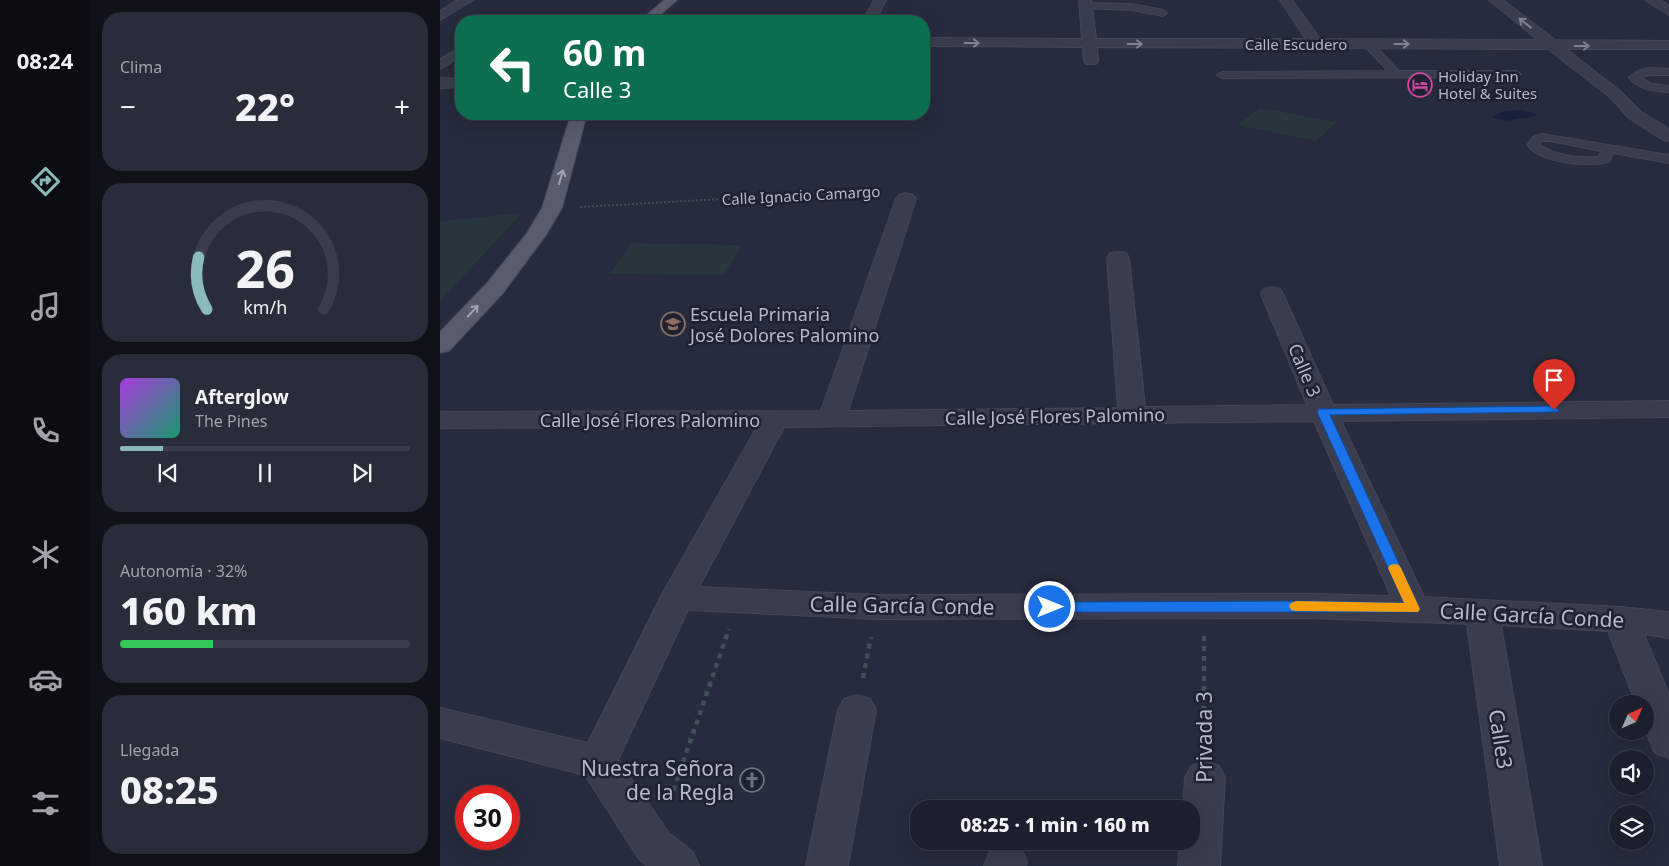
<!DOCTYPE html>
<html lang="es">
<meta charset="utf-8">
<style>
body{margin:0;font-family:"Noto Sans",sans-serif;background:#292d3a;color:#f1f3f6;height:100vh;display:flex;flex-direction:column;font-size:19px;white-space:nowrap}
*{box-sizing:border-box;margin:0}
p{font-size:16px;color:#a0a3aa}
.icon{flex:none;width:28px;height:28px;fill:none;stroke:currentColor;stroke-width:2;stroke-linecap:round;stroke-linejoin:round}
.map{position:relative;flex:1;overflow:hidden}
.panel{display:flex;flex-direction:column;gap:12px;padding:12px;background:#0f1219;width:350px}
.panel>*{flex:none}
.banner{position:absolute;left:15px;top:15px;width:475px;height:105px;border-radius:20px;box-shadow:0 5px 20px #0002,0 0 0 1px #3a3e4a;background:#0b6e4f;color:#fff;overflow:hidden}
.needle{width:32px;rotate:45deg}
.controls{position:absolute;left:1169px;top:695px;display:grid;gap:10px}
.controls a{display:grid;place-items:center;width:45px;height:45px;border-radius:50%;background:#1c202e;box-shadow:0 5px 20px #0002,0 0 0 1px #3a3e4a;font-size:25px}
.speed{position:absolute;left:15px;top:785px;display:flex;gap:10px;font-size:25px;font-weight:700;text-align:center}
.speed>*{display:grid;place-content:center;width:65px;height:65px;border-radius:50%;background:#1c202e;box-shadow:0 5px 20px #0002,0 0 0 1px #3a3e4a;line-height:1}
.speed .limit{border:8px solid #d22;background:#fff;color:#111}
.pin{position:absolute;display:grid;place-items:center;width:42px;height:42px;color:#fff;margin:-51px -21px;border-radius:50% 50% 50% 0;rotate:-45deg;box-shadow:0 0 5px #0007}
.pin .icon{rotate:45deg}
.me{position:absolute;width:55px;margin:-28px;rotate:90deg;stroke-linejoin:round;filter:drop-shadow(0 0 4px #0008)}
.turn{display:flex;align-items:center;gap:18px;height:105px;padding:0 25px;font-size:22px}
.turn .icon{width:65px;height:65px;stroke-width:2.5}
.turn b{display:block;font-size:35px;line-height:42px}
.big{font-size:38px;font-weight:800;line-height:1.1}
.panel .widget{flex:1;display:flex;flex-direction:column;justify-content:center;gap:8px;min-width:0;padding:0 18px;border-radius:20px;background:#292d3a}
.panel .dial{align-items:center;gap:0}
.dial svg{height:130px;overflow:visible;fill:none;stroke:#3a3e4a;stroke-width:7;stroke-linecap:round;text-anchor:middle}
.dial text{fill:#f1f3f6;stroke:none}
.song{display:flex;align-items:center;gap:15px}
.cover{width:60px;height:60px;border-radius:8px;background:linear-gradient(135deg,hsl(280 70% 55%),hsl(160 70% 35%))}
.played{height:5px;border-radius:2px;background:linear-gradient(90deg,#8bbbb9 15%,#3a3e4a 15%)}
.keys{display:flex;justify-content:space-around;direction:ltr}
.heat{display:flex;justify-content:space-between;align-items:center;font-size:28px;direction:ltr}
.charge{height:8px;border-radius:4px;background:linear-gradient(90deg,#34c759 32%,#3a3e4a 0)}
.trip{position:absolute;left:470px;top:800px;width:290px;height:50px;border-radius:20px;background:#1c202e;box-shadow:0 5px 20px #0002,0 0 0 1px #3a3e4a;font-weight:800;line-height:50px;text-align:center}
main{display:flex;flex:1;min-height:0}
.tab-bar{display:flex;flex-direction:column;width:90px;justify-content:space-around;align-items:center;background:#0b0d12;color:#a0a3aa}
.tab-bar .icon{width:35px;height:35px}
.tab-bar .active{color:#8bbbb9}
.tab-bar b{font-size:22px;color:#f1f3f6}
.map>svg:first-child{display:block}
.green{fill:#28373e}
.water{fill:#19203a}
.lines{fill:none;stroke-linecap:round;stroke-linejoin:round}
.service-casing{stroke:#434656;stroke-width:2}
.minor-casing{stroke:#434656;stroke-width:2}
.primary-casing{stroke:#434656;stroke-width:2}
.path-far1{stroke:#415056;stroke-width:2;stroke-dasharray:2 2;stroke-linecap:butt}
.path{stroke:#415056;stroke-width:4.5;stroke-dasharray:5 5;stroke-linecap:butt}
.service{fill:#3a3d4d;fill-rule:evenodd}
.minor{fill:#3a3d4d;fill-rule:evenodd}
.primary{fill:#585c6d;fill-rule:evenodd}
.oneway{stroke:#7e8191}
.oneway2{stroke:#9ea2b1}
.route{fill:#1a73e8;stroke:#114b97}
.slow{fill:#f59e0b}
.labels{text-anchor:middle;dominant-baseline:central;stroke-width:5;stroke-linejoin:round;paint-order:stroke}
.far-street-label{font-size:15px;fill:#b6b9c8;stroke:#1e2232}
.far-poi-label{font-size:15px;fill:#b6b9c8;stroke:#1e2232;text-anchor:start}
.poi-label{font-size:18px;fill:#b6b9c8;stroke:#1e2232;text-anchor:start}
.street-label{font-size:18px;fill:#b6b9c8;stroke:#1e2232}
.near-street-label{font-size:21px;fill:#b6b9c8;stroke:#1e2232}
.near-poi-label{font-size:21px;fill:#b6b9c8;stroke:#1e2232;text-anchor:end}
</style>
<main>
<nav class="tab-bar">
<b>08:24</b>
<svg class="icon active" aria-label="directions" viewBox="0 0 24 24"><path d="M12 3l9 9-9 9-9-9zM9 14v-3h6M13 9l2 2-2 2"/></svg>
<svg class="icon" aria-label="music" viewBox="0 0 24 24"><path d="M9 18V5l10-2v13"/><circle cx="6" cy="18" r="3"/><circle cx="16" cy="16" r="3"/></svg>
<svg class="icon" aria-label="phone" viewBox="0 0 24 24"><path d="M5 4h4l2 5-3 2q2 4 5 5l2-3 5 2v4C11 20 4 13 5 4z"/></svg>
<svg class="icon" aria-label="climate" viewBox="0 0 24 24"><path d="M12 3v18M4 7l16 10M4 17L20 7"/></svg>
<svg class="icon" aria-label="car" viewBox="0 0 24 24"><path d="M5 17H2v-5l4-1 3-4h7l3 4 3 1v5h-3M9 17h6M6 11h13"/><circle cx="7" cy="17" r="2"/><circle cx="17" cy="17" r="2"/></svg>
<svg class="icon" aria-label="filters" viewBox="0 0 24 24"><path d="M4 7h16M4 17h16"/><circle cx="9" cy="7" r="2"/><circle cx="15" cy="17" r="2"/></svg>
</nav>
<section class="panel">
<div class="widget"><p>Clima</p>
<div class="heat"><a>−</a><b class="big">22°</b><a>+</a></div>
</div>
<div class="widget dial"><svg viewBox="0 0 100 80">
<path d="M14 69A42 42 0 1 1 86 69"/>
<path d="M14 69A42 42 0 0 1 9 37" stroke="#8bbbb9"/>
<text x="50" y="56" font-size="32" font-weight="700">26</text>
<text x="50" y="72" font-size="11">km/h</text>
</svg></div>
<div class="widget">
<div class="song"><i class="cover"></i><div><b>Afterglow</b><p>The Pines</p></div></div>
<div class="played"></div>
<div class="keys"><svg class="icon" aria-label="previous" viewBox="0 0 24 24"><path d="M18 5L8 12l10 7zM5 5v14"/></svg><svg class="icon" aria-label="pause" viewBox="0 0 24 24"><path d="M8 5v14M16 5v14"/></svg><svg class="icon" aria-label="next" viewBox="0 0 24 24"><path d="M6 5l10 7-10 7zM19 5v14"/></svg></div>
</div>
<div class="widget"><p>Autonomía · 32%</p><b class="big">160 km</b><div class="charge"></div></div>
<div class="widget"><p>Llegada</p><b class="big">08:25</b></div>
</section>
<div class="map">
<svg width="1229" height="866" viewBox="0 0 1229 866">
<rect width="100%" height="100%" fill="#262b3d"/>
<!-- green -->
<g class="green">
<path d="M820 108 897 122 876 141 797 125Z"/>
<path d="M82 213 0 301V221Z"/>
<path d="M192 243 302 245 284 275 169 274Z"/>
</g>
<!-- water -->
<path class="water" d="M1081 110 1097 114C1088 121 1078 116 1070 121L1052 117 1064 111Z"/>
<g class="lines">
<!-- service casing -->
<g class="service-casing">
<g id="service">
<path d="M646 3 692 4 723 10 727 13 723 16 692 10 643 8 642 6Z"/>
<path d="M928 41 931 42 959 71H1076L1081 74 1076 77 782 78 777 75 782 72 948 71 923 44Z"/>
<path d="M1210 68 1229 69V75H1210L1200 77 1212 84 1229 86V92C1214 91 1198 90 1189 77L1198 71Z"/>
<path d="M1102 134 1229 155V163L1173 153 1169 162C1147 167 1102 164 1087 145L1093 137ZM1102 141H1110L1162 151 1158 157C1138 158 1115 156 1099 144Z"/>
</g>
</g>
<!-- minor casing -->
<g class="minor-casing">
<g id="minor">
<path d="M18 0H33L0 20V11Z"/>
<path d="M434 0H446L435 21H423Z"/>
<path d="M639 0H651L656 39H866L840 0H852L880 39 1098 40 1049 0H1063L1115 40 1229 41V49H1126L1180 91 1201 112 1229 129V141L1223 140 1189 118 1170 97 1108 49 657 47 658 61 656 64H646L644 61 643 47 484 46V38L642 39Z"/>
<path d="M1205 0H1220L1229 6V15Z"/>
<path d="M21 47V57L0 69V59Z"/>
<path d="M0 78 21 79V87L0 88Z"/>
<path d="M466 193 473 195 476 199 408 411 678 408 667 258 670 253 678 252 686 253 689 258 705 407 867 405 821 294 824 289 832 287 840 289 843 294 893 405 1229 401V417L901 421 984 597 1181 607 1229 612V638L1204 634 1229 695V758L1215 753C1205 733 1205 726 1205 704H1196L1168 631 1061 625 1102 866H1060L1027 624 872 618 437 619 248 610 178 760 229 833 253 852 259 866H207L199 859 145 775 0 738V708L148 743 220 598 317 427 0 428V412L381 411 456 199 459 195ZM874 421 951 596 872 594 437 595 259 587 344 427Z"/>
<path d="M417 695 430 699 436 710 408 866H366L398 710 404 699Z"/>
<path d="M765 761 779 766 785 778 780 866H738L740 841H751V809H743L745 778 751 766Z"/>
<path d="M566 843 581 848 587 862 586 866H544L551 848Z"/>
</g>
</g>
<!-- primary casing -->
<g class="primary-casing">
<g id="primary">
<path d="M224 0H237L213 21H200Z"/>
<path d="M131 114H147L122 208 106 235 63 293 9 351 0 353V332L47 283 87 233 102 208Z"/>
</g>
</g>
<!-- path-far1 -->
<path class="path-far1" d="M140 207 441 190"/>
<!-- path -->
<g class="path">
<path d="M764 636V745"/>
<path d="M423 678 431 637"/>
<path d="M230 800 289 629"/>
</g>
<!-- service -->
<use href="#service" class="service"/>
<!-- minor -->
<use href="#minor" class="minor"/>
<!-- primary -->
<use href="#primary" class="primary"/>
</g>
<!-- one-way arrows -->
<defs><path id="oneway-shaft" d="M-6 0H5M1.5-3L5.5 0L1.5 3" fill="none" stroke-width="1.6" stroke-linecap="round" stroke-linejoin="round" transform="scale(1.25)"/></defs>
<g class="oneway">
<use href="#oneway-shaft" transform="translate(1085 23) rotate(-142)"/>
<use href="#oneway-shaft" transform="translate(532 43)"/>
<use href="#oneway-shaft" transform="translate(695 44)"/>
<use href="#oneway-shaft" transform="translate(962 44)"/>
<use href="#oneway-shaft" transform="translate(1142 46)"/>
</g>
<g class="oneway2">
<use href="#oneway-shaft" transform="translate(121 177) rotate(-74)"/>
<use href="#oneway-shaft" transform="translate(33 311) rotate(-47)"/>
</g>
<!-- route -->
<path class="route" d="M1114 406 1119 410 1117 412 890 415 980 609 978 612H610L605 611 603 607 605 604 610 602 872 601 964 603 877 412 879 409Z"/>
<!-- slow -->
<path class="slow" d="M955 564 959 565 961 568 980 609 978 612 856 611 851 610 849 606 851 603 856 601 964 603 948 568 950 565Z"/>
<!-- icons -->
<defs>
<g id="hotel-ring" transform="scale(1.25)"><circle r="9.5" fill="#1e2232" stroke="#d1479c" stroke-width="1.5"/><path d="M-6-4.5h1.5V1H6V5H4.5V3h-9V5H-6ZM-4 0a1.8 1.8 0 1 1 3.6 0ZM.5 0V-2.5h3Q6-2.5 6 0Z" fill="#d1479c"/></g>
<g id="school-ring" transform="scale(1.25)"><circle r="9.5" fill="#1e2232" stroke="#8d6e63" stroke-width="1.5"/><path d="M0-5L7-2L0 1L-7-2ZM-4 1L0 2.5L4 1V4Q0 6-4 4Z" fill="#8d6e63"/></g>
<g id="church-ring" transform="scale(1.25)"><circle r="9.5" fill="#1e2232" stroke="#6b7280" stroke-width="1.5"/><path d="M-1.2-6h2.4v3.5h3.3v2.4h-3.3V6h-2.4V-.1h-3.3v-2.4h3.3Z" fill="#6b7280"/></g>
</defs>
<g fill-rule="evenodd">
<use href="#hotel-ring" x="980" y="85"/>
<use href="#school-ring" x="233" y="324"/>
<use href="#church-ring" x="312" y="780"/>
</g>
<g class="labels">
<!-- far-street labels -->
<g class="far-street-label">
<text x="856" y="44">Calle Escudero</text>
<text transform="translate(361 195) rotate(-3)">Calle Ignacio Camargo</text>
</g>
<!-- far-poi labels -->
<g class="far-poi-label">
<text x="998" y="76">Holiday Inn<tspan x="998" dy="17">Hotel &amp; Suites</tspan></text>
</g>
<!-- poi labels -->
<g class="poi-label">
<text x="250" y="314">Escuela Primaria<tspan x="250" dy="21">José Dolores Palomino</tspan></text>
</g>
<!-- street labels -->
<g class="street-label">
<text transform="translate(865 370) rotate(67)">Calle 3</text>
<text transform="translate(615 416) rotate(-1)">Calle José Flores Palomino</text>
<text x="210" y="420">Calle José Flores Palomino</text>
</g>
<!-- near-street labels -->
<g class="near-street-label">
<text transform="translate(462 605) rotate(1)">Calle García Conde</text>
<text transform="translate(1092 615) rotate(3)">Calle García Conde</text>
<text transform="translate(764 737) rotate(-90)">Privada 3</text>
<text transform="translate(1061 739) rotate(81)">Calle3</text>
</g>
<!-- near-poi labels -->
<g class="near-poi-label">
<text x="294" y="768">Nuestra Señora<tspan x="294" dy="24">de la Regla</tspan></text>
</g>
</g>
</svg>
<div class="controls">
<a><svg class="needle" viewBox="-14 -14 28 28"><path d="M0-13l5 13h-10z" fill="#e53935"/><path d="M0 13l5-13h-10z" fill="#a0a3aa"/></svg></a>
<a><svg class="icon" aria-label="sound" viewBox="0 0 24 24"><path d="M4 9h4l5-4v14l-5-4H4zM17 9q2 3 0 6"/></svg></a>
<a><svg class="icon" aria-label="layers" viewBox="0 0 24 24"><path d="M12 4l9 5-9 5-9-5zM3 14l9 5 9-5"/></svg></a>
</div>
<div class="speed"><div class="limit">30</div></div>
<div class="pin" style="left:1114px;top:410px;background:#d93025"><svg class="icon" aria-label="arrive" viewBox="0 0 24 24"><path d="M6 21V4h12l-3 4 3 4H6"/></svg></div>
<svg class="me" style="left:610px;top:607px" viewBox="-20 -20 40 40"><circle r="17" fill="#1a73e8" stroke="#fff" stroke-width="3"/><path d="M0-11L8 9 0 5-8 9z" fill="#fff"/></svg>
<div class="trip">08:25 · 1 min · 160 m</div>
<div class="banner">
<div class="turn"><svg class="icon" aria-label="left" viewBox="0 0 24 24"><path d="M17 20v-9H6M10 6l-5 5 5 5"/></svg><div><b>60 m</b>Calle 3</div></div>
</div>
</div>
</main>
